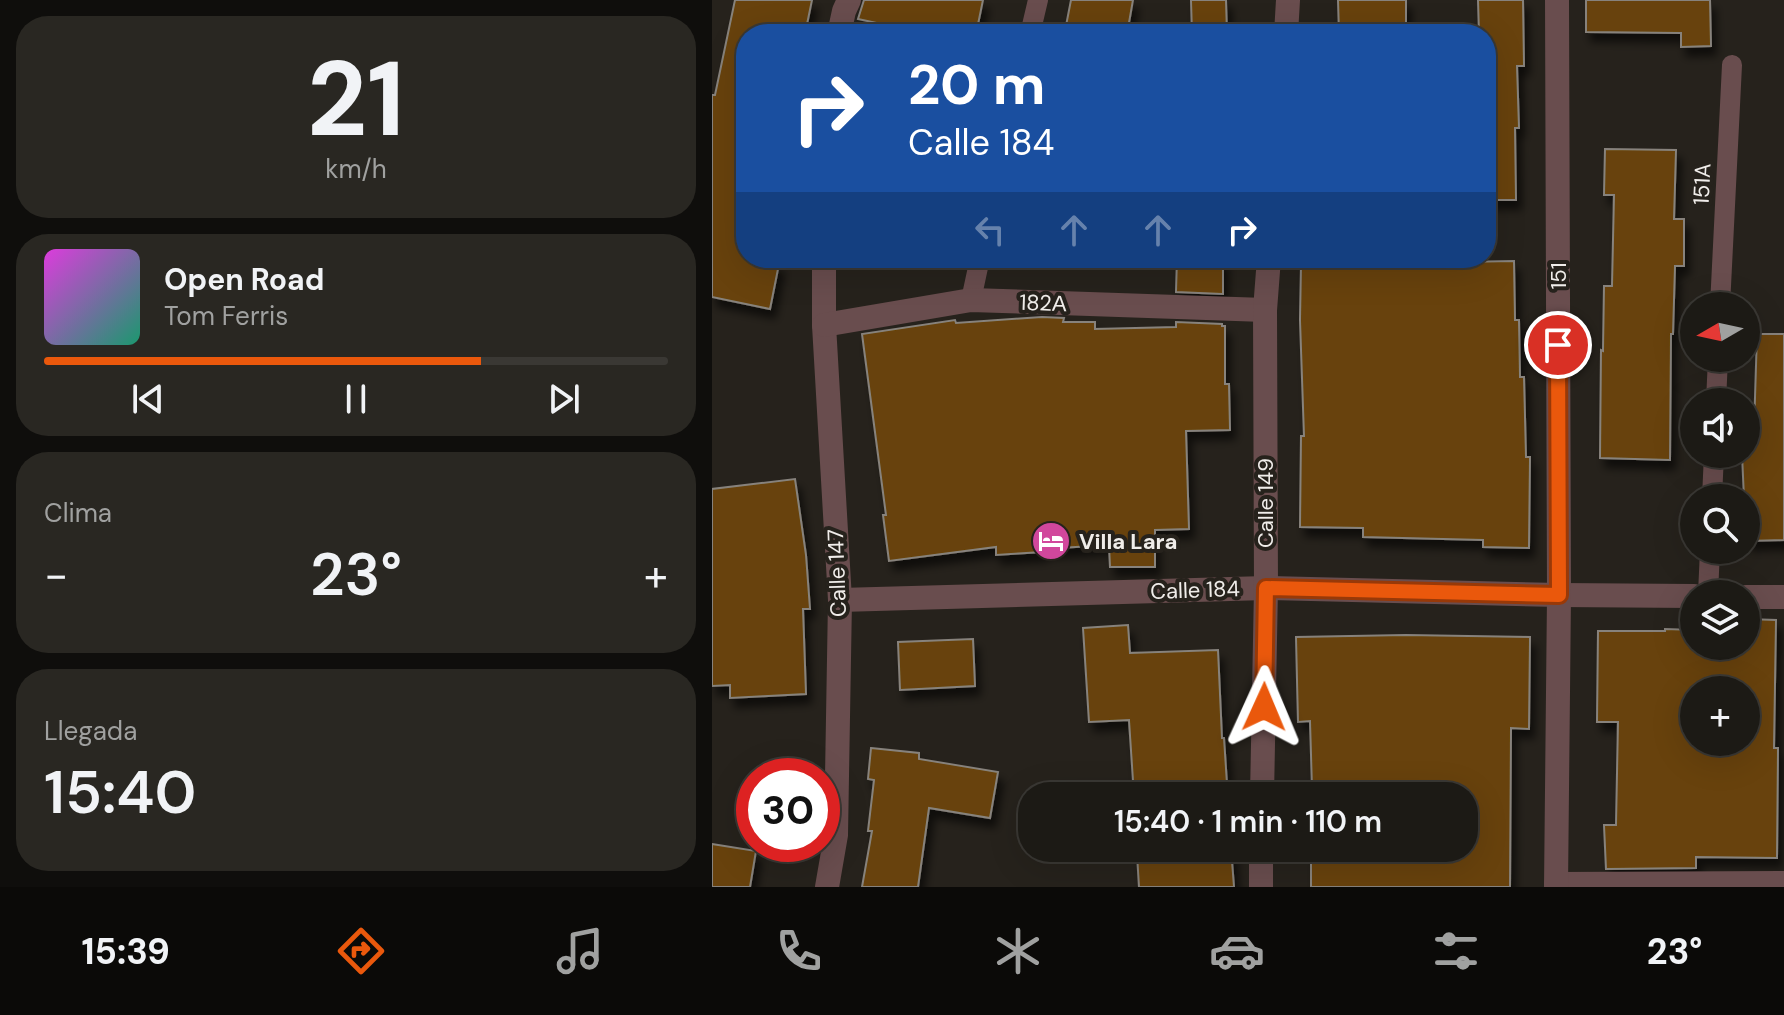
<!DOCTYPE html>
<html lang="es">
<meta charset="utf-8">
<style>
body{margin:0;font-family:"DM Sans",sans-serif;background:#292722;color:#f1f3f6;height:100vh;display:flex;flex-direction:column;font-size:30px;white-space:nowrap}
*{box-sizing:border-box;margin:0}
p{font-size:26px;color:#a0a1a0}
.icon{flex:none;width:44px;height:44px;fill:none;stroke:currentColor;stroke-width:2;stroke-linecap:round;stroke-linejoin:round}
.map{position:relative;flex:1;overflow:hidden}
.panel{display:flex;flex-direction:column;gap:16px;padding:16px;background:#0f0e0c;width:712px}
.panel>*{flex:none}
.banner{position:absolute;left:24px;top:24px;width:760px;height:244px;border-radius:32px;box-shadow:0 8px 32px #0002,0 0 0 2px #3a3834;background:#1a4fa0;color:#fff;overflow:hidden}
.needle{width:52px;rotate:261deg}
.tools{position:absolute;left:968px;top:292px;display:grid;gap:16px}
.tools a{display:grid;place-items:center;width:80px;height:80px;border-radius:50%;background:#1c1a15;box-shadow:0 8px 32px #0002,0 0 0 2px #3a3834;font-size:40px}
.speed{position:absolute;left:24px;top:758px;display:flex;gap:16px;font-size:40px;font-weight:700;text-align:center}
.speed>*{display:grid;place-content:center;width:104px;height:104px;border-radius:50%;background:#1c1a15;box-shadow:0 8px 32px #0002,0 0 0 2px #3a3834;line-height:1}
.speed .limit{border:12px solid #d22;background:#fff;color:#111}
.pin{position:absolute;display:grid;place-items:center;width:68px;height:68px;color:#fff;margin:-34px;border:4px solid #fff;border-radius:50%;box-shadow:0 2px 8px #0007}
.me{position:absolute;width:88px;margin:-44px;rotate:1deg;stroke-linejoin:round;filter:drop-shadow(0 0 6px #0008)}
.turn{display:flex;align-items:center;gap:28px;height:168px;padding:0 40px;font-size:36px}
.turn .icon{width:104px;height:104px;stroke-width:2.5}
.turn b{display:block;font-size:56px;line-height:68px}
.lanes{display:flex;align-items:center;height:76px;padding:0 40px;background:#0003;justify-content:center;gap:40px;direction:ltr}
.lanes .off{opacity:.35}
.big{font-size:60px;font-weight:600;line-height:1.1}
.panel .widget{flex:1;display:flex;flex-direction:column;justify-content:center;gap:12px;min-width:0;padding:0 28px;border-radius:32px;background:#292722}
.panel .dial{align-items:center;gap:0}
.dial b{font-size:104px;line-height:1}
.song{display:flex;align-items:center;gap:24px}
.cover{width:96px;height:96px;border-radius:12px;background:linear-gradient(135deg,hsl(300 70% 55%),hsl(160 70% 35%))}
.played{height:8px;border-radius:4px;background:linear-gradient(90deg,#ea580c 70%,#3a3834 70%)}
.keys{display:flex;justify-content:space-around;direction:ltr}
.heat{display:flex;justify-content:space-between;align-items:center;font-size:44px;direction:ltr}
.trip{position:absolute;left:306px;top:782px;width:460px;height:80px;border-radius:32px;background:#1c1a15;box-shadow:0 8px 32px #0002,0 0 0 2px #3a3834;font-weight:600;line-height:80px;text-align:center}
.tab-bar{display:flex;height:128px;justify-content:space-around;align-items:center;background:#0b0a08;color:#a0a1a0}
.tab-bar .icon{width:56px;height:56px}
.tab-bar .active{color:#ea580c}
.tab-bar b{font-size:36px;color:#f1f3f6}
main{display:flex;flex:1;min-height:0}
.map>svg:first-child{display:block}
.building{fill:#674307;stroke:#87827c;stroke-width:2;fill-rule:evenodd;filter:url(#shadow)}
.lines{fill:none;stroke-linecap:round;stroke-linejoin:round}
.lane{stroke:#694d4e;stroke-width:20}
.street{stroke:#694d4e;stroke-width:24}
.route-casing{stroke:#983908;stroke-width:20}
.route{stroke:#ea580c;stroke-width:14}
.labels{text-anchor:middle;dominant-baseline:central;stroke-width:8;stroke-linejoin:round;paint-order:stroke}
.street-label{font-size:22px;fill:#f0edea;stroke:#26221c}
.poi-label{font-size:22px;font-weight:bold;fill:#f0edea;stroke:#26221c;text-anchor:start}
</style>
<main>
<section class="panel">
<div class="widget dial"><b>21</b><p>km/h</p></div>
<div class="widget">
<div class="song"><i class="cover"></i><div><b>Open Road</b><p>Tom Ferris</p></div></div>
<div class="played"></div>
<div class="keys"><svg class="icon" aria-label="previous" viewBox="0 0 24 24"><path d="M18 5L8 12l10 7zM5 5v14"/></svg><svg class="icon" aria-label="pause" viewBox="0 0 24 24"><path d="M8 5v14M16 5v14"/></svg><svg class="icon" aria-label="next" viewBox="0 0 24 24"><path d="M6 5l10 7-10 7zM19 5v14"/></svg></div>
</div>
<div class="widget"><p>Clima</p>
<div class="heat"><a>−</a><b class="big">23°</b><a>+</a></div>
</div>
<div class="widget"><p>Llegada</p><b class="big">15:40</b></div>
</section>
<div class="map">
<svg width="1072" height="887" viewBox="0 0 1072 887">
<defs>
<filter id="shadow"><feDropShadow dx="5" dy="9" stdDeviation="4" flood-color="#0009"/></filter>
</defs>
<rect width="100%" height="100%" fill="#26221c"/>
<!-- building -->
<g class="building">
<path d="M23 0H100L93 34H34V258L67 264 58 309 0 297V95H3Z"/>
<path d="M152 0H271L264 34H216L146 19Z"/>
<path d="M359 0H421L415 34H371L353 31Z"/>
<path d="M479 0H514L515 34H480Z"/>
<path d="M626 0H694V34H627Z"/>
<path d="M766 0H811L812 66H805L807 128H803L804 200H774V34H767Z"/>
<path d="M874 0H998L999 46 969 47V33L874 32Z"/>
<path d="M893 149 964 150 962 219H972V266H963L961 334H959L958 460 888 458 889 350 891 351 892 286H900L902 195H892Z"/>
<path d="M465 258H511V294L464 292Z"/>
<path d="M802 261 803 320H807L808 377H812L814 457H818L817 548 771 547V540L651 537V528L588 527 589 436H592L588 320 589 265Z"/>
<path d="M330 317 352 318 351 322H383V329L464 327V322L510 324V326H513V384H517L518 430 474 431 477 529 443 530V567H398L397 545 330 549V552L284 555V547L177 561 171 515H174L150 334 243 320 244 323Z"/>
<path d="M1045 334H1072V540L1034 541V498H1032L1030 454H1034V430H1042Z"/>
<path d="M83 479 94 555 98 609H91L94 694 18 698V685L0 686V489Z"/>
<path d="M1034 619 1064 620 1062 748H1066L1065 858 984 857V868L894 869 892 825H904L906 722H885L886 631H953V629L982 630V646H1034ZM982 690H1034V742H982Z"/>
<path d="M416 625 418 653 506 650 510 738H512L515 784H512L513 796H422L417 720 377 722 371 628Z"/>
<path d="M694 635 818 637 817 729 799 728 798 887H599V856H608L607 848H752V796H705V785L600 788 598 721 586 722 584 637Z"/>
<path d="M261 639 263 686 188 690 186 642Z"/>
<path d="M159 748 207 753V759L286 772 278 818 217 808 206 887H150L160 831H156L162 780 156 779Z"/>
<path d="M0 844 44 851 38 887H0Z"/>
<path d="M519 848 522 887H427L425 854Z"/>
</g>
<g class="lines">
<!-- lane -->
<g class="lane">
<path d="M318 34 326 0"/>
<path d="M259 300 268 258"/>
<path d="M1008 306 1020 65"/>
<path d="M1004 402 1006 358"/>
<path d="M1000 498 1002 454"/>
<path d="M996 594 998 550"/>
</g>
<!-- street -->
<g class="street">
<path d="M127 34 132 11 137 0"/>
<path d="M574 34 576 0"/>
<path d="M112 258V325L128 600 124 835 115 887"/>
<path d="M112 325 259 300 553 310"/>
<path d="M1034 597H1072"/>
<path d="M128 600 554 588 847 595 982 596"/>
<path d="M550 796 554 588 553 310 557 258"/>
<path d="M844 884 1072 883"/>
<path d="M549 887V848"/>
<path d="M844 887 847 595 845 0"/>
</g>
</g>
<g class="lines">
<!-- route casing -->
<g class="route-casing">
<path id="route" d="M552 707 554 588 847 595 846 345"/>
</g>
<!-- route -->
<use href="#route" class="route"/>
</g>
<!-- icons -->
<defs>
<g id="hotel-disc" transform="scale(2)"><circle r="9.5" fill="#d1479c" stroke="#26221c"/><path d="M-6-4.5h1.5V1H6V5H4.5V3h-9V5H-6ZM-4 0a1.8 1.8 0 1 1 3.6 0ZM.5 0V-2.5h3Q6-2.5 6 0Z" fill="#fff"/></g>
</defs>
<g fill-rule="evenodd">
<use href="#hotel-disc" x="339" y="541"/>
</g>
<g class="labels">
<!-- street labels -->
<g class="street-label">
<text transform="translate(990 184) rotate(-87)">151A</text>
<text transform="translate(846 276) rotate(-90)">151</text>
<text transform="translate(331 303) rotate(2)">182А</text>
<text transform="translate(553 503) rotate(-90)">Calle 149</text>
<text transform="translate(125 573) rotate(-92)">Calle 147</text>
<text transform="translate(483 590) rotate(-2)">Calle 184</text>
</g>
<!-- poi labels -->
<g class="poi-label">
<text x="367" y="541">Villa Lara</text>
</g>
</g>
</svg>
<div class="tools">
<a><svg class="needle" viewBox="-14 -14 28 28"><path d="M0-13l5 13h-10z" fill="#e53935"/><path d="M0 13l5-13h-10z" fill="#a0a1a0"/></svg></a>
<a><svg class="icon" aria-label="sound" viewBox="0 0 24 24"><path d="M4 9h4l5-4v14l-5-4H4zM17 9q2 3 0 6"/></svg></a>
<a><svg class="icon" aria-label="search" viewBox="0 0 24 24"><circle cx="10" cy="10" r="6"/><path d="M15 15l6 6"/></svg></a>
<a><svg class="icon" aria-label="layers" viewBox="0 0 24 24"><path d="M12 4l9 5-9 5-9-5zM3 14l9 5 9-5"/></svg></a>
<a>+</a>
</div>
<div class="speed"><div class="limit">30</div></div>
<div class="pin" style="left:846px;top:345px;background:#d93025"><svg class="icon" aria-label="arrive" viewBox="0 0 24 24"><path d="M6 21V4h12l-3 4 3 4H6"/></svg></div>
<svg class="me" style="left:552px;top:707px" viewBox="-20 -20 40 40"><path d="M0-17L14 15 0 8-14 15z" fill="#ea580c" stroke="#fff" stroke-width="4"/></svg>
<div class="trip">15:40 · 1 min · 110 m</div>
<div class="banner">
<div class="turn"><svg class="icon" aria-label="right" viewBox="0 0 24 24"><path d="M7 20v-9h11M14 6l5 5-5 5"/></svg><div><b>20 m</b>Calle 184</div></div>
<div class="lanes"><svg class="icon off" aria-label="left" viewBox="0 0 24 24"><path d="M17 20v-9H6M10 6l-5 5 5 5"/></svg><svg class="icon off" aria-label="ahead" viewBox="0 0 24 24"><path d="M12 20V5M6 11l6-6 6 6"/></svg><svg class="icon off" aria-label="ahead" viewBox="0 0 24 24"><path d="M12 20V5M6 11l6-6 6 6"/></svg><svg class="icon" aria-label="right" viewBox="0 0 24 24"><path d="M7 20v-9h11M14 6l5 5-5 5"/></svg></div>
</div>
</div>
</main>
<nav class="tab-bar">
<b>15:39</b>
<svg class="icon active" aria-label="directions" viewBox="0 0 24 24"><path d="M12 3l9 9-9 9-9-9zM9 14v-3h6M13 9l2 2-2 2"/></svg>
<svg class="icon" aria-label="music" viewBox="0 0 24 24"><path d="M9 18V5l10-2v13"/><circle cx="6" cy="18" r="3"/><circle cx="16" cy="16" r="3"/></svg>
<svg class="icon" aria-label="phone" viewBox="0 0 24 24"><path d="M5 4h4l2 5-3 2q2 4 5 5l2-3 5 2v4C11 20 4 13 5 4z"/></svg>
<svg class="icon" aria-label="climate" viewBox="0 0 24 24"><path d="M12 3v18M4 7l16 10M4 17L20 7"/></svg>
<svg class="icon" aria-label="car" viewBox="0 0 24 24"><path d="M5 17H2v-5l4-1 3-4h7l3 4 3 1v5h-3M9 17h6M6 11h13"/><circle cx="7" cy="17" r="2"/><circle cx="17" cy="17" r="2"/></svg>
<svg class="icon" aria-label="filters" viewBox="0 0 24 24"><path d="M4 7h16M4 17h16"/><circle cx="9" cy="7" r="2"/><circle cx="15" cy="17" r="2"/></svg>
<b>23°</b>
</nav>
